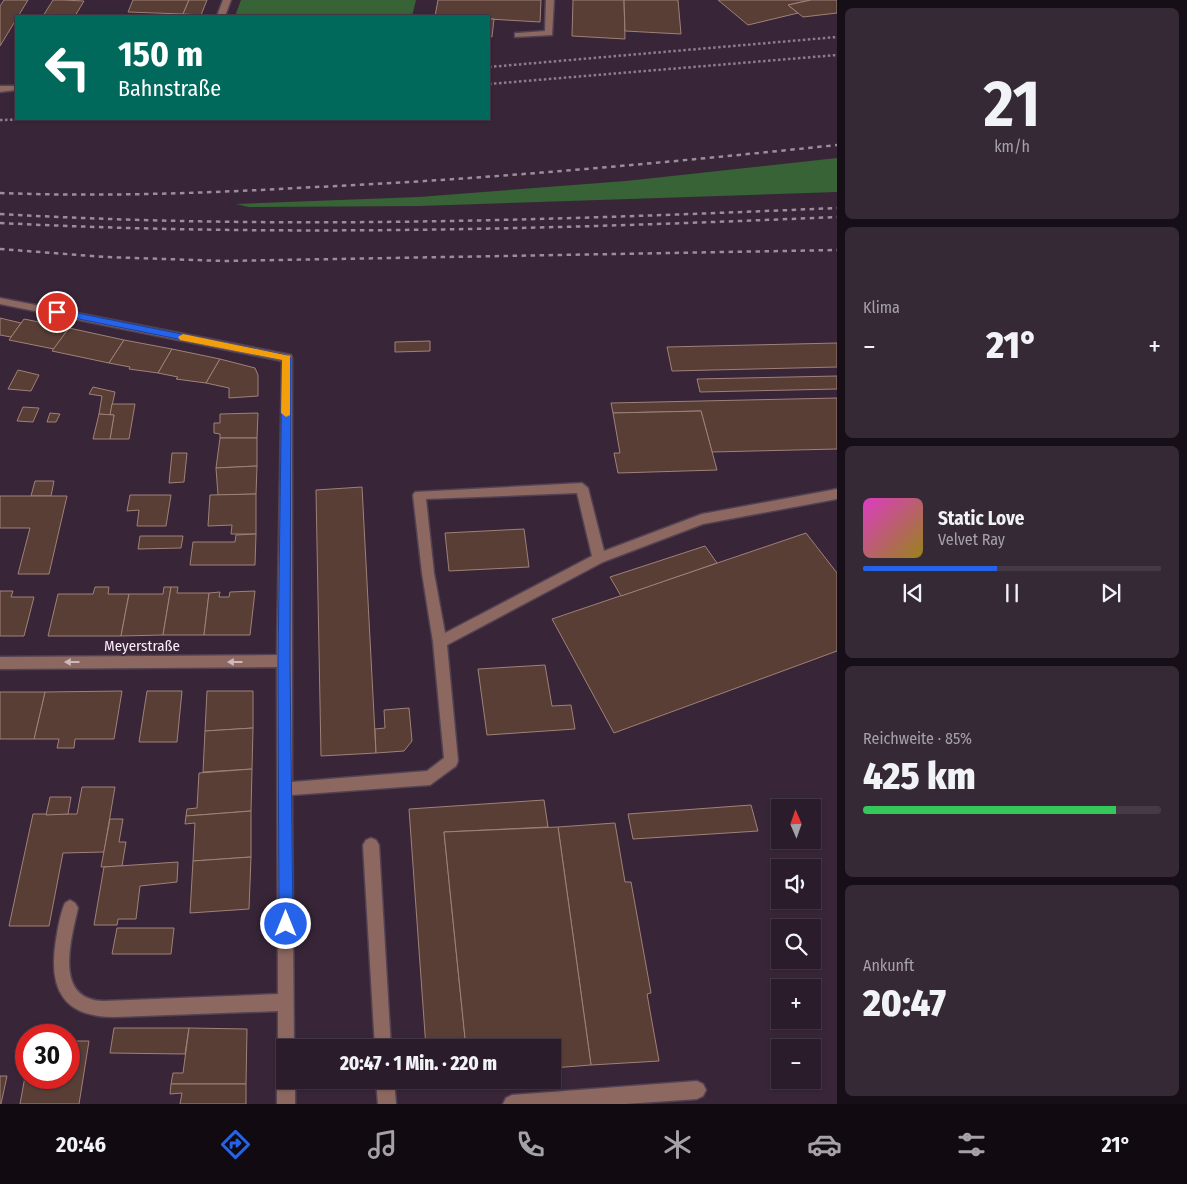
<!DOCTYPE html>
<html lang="de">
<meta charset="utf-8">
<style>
body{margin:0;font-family:"Fira Sans Condensed",sans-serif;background:#362936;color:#f1f3f6;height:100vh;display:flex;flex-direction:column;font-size:19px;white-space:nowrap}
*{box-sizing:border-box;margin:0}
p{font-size:16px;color:#a5a1a8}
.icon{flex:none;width:28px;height:28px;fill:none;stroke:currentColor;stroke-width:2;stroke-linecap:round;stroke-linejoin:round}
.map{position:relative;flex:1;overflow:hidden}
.details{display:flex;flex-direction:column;gap:8px;padding:8px;background:#170f17;width:350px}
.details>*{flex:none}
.guide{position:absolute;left:15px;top:15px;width:475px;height:105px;border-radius:0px;box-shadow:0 1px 4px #0004,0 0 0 1px #463a47;background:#00695c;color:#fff;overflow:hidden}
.needle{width:32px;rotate:358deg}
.buttons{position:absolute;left:771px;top:799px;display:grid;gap:10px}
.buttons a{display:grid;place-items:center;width:50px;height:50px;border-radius:0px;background:#2a1c2a;box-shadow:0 1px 4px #0004,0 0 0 1px #463a47;font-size:25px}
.speed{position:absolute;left:15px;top:1024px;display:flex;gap:10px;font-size:25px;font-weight:700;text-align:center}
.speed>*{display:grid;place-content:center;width:65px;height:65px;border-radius:50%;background:#2a1c2a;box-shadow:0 1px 4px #0004,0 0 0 1px #463a47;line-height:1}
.speed .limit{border:8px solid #d22;background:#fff;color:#111}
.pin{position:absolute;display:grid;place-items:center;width:42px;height:42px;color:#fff;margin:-21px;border:2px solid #fff;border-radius:50%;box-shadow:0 1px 5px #0007}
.me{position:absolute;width:55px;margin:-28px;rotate:0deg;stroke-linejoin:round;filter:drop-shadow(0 0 4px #0008)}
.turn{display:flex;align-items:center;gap:18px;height:105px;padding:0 20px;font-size:22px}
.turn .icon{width:65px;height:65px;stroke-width:2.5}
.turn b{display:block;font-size:35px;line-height:42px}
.big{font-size:38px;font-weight:800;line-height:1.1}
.details .widget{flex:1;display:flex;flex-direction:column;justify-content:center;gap:8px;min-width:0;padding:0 18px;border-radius:8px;background:#362936}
.details .dial{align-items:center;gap:0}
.dial b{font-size:65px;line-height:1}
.song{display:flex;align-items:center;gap:15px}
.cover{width:60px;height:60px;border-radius:8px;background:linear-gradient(135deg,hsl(310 70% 55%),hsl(50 70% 35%))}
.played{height:5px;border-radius:2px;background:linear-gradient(90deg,#2563eb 45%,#463a47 45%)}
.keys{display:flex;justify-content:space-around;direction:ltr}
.heat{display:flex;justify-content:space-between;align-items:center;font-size:28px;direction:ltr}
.charge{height:8px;border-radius:4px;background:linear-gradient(90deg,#34c759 85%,#463a47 0)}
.trip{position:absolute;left:276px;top:1039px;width:285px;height:50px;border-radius:0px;background:#2a1c2a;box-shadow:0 1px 4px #0004,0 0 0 1px #463a47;font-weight:800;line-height:50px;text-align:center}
.dock{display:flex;height:80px;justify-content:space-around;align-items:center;background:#110b11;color:#a5a1a8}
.dock .icon{width:35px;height:35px}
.dock .on{color:#2563eb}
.dock b{font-size:22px;color:#f1f3f6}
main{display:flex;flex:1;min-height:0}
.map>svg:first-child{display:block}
.green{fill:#376336}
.building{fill:#593e36;stroke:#9f8178}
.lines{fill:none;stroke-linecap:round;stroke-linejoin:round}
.minor-casing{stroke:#534253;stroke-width:3}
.path{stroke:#8c7d8c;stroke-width:2.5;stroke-dasharray:2.5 2.5;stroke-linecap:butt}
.minor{fill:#8c6861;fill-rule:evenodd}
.rail{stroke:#9b8d9b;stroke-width:2.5;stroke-dasharray:4.5 4.5;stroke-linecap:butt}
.oneway{fill:#cdb8bc}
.route{fill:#2563eb;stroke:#184099}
.slow{fill:#f59e0b}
.labels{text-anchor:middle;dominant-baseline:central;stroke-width:4;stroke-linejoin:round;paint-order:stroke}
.street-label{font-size:15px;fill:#f9edf8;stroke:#382638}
</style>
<main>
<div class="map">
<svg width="837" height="1104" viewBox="0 0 837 1104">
<rect width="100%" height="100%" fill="#382638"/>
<!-- green -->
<g class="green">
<path d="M241 0H416L412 16H235Z"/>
<path d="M837 158V192L419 206 249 207 236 204 419 197 626 181Z"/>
</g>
<!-- building -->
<g class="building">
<path d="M4 0H28L0 46V6Z"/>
<path d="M53 0H63L84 1 75 16H43Z"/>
<path d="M133 0H189L183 14 128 12Z"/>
<path d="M189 0H207L201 15 183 14Z"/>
<path d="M438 0H541L540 22 489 19V16H435Z"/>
<path d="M573 0H624L625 39 572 36Z"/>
<path d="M624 0H678L681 34 625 31Z"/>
<path d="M718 0H811L788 5 798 13 748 25Z"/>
<path d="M811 0H837V13L803 17 788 5Z"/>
<path d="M489 19H494L492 37 489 36Z"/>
<path d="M0 318 21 323 11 337 0 335Z"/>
<path d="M24 319 69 328 54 349 9 340Z"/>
<path d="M69 328 124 340 109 363 52 351Z"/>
<path d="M124 340 172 349 158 373 129 369 130 367 109 363Z"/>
<path d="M430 341V351L395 352V342Z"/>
<path d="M837 343V367L672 371 667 347Z"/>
<path d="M172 349 220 359 206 383 176 379 178 377 158 373Z"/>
<path d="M220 359 255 368 258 375V396L229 398V388L206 383Z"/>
<path d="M18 370 39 375 31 391 8 389Z"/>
<path d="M837 376V389L700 392 697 379Z"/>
<path d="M93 387 115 392 110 415 99 414 102 396 89 394Z"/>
<path d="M837 398V449L712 452 701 411 613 413 611 403Z"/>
<path d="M112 404H135L129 439H110L114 415H110Z"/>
<path d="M23 407 39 408 33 422 17 421Z"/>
<path d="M701 411 717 470 618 473 614 453H620L613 413Z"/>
<path d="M50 413 60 414 56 422H47Z"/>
<path d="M258 413 257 438H220V434L214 433V423H220V414Z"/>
<path d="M99 414 114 415 110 439H93Z"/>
<path d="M220 438H257V466L216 468Z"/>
<path d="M172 453H187L184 482 169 483Z"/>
<path d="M257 466 256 494 218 495 216 468Z"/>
<path d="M35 481H54L51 496H31Z"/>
<path d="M362 487 376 753 321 756 316 490Z"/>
<path d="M256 494V534H231L232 525 208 526 210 495Z"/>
<path d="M130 495H171L166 526H137L139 510 127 511Z"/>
<path d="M0 496H67L49 574H18L30 528H0Z"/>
<path d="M524 529 529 567 449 571 445 533Z"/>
<path d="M806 533 837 573V651L614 733 552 619Z"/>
<path d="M256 534 255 565H190L193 542H235L236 535Z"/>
<path d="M140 536H183L181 548 138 549Z"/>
<path d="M705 546 717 563 621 596 610 577Z"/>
<path d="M95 587H109L108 594H129L121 636H48L58 594H93Z"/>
<path d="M164 587H171L163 635 121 636 129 594H163Z"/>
<path d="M171 587H178L177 593H209L204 635H163Z"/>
<path d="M0 591H13L11 597H34L24 636H0Z"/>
<path d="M255 591 250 635H204L209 593 220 592 219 597H229L230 592Z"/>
<path d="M545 665 552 706 571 705 575 729 487 735 478 669Z"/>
<path d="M122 691 114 739H75L74 748H57L59 739H34L45 692Z"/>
<path d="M147 691H182L177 742H139Z"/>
<path d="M207 691H253V728L205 731Z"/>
<path d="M0 692H45L34 739H0Z"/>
<path d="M409 708 412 741 404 751 376 753 375 729 385 728 384 710Z"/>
<path d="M253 728 252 769 203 772 205 731Z"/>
<path d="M252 769 251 811 186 816 187 809 197 808 199 773Z"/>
<path d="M82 787H115L104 852 63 853 49 926H9L33 814H77Z"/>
<path d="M50 797H71L68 814 46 815Z"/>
<path d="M544 800 548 827 444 832 466 1048H426L409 809Z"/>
<path d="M751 805 758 831 633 839 628 814Z"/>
<path d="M251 811V857L193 861 195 823 185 824 186 816Z"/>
<path d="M110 819H123L119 842H126L122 866 101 867Z"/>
<path d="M615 823 625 882H631L651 993 647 994 659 1061 591 1065 558 827Z"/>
<path d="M558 827 591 1065 552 1068V1048H466L444 832Z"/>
<path d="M251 857 249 909 190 913 193 861Z"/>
<path d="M178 862 177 882 140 886 136 919H118L117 925H94L104 867Z"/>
<path d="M117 928H174L171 954H112Z"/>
<path d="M114 1028H189L185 1054 110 1053Z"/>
<path d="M189 1028 247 1029 246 1084H171L173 1073H183Z"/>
<path d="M69 1041H89L79 1104H20L26 1071V1078H69Z"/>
<path d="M0 1076H7L1 1104H0Z"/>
<path d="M171 1084H246V1104H180L182 1093 170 1094Z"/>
</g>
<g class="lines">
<!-- minor casing -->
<g class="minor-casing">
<g id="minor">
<path d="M223 0H231L225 16H217Z"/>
<path d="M546 0H554L552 35 515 37V33H518L545 31Z"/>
<path d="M0 86H16V90L0 92Z"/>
<path d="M0 298 291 355 292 358V782L427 771 444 758 433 642 422 573 413 495 415 492 582 483 588 488 604 551 702 514 837 489V499L703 524 603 562 447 645 458 761 456 766 430 785 292 795 294 1048H285V1056L280 1054 278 1048V1011L116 1017C63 1018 48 989 56 940 58 928 60 914 65 903L70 900 75 903 78 908C71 940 53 1000 104 1001L278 994 277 667 0 669V657L277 655 282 361 0 304ZM577 493 592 556 445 633 434 573 426 499Z"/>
<path d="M371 838 376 840 379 845 391 1048H375L363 845 366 840Z"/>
<path d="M285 1072V1080H295V1104H277V1080L280 1074Z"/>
<path d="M376 1080H394L396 1104H378Z"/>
<path d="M697 1081 703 1084 706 1090 703 1096 697 1099 625 1104H503L506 1098 512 1095Z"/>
</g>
</g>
<!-- path -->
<g class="path">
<path d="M489 67 837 37"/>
<path d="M489 84 837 55"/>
<path d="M0 120 52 119"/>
</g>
<!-- minor -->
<use href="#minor" class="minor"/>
<!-- rail -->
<g class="rail">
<path d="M0 193C106 197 210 193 316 187 490 179 663 163 837 145"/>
<path d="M0 214C279 230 558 220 837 208"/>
<path d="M0 223C279 237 558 229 837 217"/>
<path d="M0 249 105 257 224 261 837 250"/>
</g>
</g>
<!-- one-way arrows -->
<defs><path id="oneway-solid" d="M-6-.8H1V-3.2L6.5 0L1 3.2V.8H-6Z" transform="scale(1.25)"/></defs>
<g class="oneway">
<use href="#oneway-solid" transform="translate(72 662) rotate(180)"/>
<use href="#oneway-solid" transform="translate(235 662) rotate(180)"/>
</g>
<!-- route -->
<path class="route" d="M57 309 286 355 291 358 290 661 293 924 291 929 286 932 281 929 279 924 278 661 282 360 54 314V310Z"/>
<!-- slow -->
<path class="slow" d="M183 334 290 356V415L286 417 281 413 282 360 180 340 178 337Z"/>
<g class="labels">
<!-- street labels -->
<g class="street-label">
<text x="142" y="646">Meyerstraße</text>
</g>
</g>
</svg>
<div class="buttons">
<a><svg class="needle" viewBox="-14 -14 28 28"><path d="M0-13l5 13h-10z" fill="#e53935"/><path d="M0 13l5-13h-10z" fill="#a5a1a8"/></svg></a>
<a><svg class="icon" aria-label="sound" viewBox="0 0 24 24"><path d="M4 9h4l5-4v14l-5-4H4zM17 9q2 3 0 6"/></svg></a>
<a><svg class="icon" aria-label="search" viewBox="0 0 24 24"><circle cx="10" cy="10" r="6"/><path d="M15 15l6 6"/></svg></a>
<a>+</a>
<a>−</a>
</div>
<div class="speed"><div class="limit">30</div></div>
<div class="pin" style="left:57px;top:312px;background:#d93025"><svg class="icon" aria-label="arrive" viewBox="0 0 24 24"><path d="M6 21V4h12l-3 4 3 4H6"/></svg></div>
<svg class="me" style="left:286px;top:924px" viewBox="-20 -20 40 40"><circle r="17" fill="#2563eb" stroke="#fff" stroke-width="3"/><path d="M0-11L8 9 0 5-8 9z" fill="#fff"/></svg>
<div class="trip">20:47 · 1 Min. · 220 m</div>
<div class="guide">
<div class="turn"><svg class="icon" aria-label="left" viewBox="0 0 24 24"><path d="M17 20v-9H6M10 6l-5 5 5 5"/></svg><div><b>150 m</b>Bahnstraße</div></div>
</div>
</div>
<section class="details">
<div class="widget dial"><b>21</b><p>km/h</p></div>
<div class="widget"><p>Klima</p>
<div class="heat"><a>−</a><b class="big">21°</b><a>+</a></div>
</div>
<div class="widget">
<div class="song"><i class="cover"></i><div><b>Static Love</b><p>Velvet Ray</p></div></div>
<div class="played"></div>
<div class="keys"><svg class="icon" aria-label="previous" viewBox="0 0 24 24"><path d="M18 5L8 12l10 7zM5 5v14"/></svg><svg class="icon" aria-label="pause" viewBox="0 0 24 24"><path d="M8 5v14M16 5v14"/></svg><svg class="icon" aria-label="next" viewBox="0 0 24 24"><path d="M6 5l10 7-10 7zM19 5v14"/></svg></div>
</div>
<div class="widget"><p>Reichweite · 85%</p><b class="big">425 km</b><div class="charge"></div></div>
<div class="widget"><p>Ankunft</p><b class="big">20:47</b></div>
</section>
</main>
<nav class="dock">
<b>20:46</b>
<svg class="icon on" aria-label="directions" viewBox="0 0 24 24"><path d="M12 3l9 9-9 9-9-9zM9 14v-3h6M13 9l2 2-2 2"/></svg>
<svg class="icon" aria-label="music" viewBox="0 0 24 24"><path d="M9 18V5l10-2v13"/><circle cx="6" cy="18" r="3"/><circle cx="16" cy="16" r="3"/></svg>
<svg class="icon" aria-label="phone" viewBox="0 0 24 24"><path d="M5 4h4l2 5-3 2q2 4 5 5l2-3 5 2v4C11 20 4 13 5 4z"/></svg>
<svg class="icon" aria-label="climate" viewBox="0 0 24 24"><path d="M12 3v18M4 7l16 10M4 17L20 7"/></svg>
<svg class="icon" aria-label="car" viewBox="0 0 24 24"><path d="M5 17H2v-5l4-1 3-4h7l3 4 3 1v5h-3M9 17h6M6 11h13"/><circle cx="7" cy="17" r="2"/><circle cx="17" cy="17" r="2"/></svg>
<svg class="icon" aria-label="filters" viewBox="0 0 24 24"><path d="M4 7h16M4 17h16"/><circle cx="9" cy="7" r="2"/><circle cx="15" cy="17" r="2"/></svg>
<b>21°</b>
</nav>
